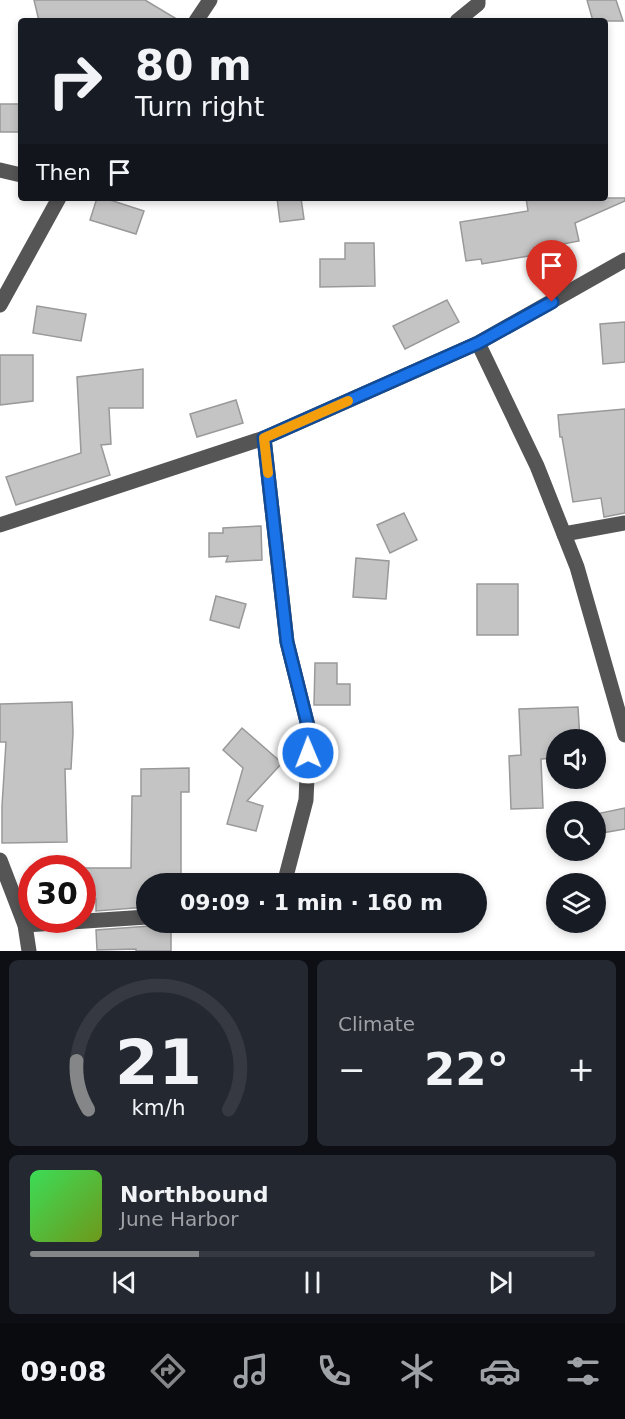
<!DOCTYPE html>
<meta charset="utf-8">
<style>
body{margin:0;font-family:"DejaVu Sans",sans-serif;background:#242831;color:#f1f3f6;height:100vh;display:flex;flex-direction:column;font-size:22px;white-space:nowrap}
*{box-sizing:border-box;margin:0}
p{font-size:20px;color:#9ea1a6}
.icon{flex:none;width:33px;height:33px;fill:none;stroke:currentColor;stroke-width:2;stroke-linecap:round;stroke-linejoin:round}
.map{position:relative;height:951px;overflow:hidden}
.details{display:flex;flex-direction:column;gap:9px;padding:9px;background:#0d0f14;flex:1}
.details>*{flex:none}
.banner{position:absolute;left:18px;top:18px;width:590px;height:183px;border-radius:6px;box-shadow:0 3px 9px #0003;background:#171b24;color:#f1f3f6;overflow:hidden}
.tools{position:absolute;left:546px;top:729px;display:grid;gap:12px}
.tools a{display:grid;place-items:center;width:60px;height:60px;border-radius:50%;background:#171b24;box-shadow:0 3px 9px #0003;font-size:30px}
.speed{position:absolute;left:18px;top:855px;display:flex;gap:12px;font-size:30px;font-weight:700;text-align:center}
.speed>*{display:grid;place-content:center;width:78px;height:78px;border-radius:50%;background:#171b24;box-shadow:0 3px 9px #0003;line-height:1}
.speed .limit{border:9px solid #d22;background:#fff;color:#111}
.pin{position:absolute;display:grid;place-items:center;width:51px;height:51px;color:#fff;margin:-62px -26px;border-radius:50% 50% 50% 0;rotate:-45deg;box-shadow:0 0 6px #0007}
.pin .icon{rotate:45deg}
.me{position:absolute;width:66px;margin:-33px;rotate:359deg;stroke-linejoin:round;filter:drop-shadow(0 0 4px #0008)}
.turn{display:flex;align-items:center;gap:21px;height:126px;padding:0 18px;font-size:27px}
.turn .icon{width:78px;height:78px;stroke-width:2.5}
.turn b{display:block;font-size:42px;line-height:51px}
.then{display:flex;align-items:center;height:57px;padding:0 18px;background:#0003;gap:12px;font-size:22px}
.big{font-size:45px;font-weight:700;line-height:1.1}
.details .tile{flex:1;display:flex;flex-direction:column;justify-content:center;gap:9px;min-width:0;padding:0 21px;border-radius:9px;background:#242831}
.details .dial{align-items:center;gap:0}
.dial svg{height:156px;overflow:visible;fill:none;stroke:#363941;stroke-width:7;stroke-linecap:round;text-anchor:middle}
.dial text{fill:#f1f3f6;stroke:none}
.song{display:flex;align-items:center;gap:18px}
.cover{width:72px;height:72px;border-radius:9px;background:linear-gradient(135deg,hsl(130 70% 55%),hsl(80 70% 35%))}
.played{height:6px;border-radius:3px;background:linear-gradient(90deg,#858687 30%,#363941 30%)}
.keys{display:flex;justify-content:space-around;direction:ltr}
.heat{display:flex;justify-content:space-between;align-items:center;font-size:33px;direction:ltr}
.details .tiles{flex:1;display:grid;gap:9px;grid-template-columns:1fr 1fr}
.tile:last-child{grid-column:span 2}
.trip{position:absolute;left:136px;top:873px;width:351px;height:60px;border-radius:30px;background:#171b24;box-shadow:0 3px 9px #0003;font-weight:700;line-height:60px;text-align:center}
.tabs{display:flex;height:96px;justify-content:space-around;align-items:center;background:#090b0e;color:#9ea1a6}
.tabs .icon{width:42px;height:42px}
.tabs .on{color:#858687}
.tabs b{font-size:27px;color:#f1f3f6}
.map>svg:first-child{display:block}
.building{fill:#c4c4c4;stroke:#999;stroke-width:1.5}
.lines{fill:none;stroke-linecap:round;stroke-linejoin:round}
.minor{stroke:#555;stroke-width:15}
.route-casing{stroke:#114b97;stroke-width:15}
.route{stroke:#1a73e8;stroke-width:10}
.slow{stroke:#f59e0b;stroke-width:10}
</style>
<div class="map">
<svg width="625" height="951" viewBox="0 0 625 951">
<rect width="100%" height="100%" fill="#fff"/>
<!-- building -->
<g class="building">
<path d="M34 0H145L180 21H39Z"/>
<path d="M587 0H616L623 21H593Z"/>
<rect x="0" y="104" width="21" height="28"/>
<path d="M97 198H104L144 211 136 234 90 220Z"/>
<path d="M277 198H301L304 219 280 222Z"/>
<path d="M526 198H625V201L575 223 579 241 563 244 564 250 482 264 481 259 466 261 460 222 528 211Z"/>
<path d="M345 243H374L375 286 320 287V259H345Z"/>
<path d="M447 300 459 322 405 349 393 326Z"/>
<path d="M37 306 86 314 81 341 33 333Z"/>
<path d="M625 322V362L603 364 600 324Z"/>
<path d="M0 355H33V401L0 405Z"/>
<path d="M143 369V408H109L111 444 101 445 110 475 16 505 6 477 81 453 77 377Z"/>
<path d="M236 400 243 423 197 437 190 414Z"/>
<path d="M625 409V513L604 517 601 498 573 502 562 437H560L558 415Z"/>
<path d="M404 513 417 540 390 553 377 525Z"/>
<path d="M261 526 262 560 226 562 228 556 209 557V533H223V528Z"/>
<path d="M356 558 389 561 386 599 353 597Z"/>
<rect x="477" y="584" width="41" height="51"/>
<path d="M216 596 246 604 239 628 210 620Z"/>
<path d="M315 663H337V684H350V705H314Z"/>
<path d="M72 702 73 733 71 769H65L67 842 2 843V806L6 742H0V704Z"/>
<path d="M578 707 580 740H556V758L541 759 543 808 511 809 509 756 521 755 519 709Z"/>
<path d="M242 728 282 763 247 801 263 806 256 831 227 824 243 768 223 750Z"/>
<path d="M189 768V792H181V884H147V907L96 911V899H82V868H131L132 796H141V769Z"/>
<path d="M625 808V829L596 834V814Z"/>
<path d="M150 926H171V951H136V949L97 950 96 930Z"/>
</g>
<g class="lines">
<!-- minor -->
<g class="minor">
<path d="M196 21 210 0"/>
<path d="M457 21 478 4V0"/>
<path d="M0 170 21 175"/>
<path d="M0 305 59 198"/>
<path d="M478 343 537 466 577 567 625 735"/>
<path d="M264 438 287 642 309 730 306 800 284 884"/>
<path d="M0 525 264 438 478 343 625 260"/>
<path d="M564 534 625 523"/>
<path d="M0 860 25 925 29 951"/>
<path d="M25 925 147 917"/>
</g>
</g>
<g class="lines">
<!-- route casing -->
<g class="route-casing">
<path id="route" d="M308 753 309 730 287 642 264 438 478 343 552 302"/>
</g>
<!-- route -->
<use href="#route" class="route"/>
<!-- slow -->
<path class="slow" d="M268 473 264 438 348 401"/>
</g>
</svg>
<div class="tools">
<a><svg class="icon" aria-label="sound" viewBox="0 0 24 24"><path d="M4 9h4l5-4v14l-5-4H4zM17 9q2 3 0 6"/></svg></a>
<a><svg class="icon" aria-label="search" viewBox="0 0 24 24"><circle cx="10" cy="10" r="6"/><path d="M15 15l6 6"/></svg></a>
<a><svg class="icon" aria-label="layers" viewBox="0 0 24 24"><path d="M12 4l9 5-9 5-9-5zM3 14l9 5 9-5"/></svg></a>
</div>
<div class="speed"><div class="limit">30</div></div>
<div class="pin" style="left:552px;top:302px;background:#d93025"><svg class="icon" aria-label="arrive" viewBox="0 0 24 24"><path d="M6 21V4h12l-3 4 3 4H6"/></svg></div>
<svg class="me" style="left:308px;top:753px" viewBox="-20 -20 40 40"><circle r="17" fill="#1a73e8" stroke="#fff" stroke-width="3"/><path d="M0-11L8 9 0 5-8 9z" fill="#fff"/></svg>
<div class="trip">09:09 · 1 min · 160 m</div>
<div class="banner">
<div class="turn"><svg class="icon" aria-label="right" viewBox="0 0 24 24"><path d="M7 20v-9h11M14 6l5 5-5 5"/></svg><div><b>80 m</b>Turn right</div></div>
<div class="then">Then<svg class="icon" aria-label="arrive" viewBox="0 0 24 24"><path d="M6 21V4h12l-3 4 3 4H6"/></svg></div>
</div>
</div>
<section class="details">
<div class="tiles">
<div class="tile dial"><svg viewBox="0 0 100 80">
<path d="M14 69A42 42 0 1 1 86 69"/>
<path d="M14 69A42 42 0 0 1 8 44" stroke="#858687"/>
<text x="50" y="56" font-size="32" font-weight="700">21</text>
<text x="50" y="72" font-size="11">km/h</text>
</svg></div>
<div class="tile"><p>Climate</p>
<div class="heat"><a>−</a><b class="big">22°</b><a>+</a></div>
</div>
<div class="tile">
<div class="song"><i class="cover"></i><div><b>Northbound</b><p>June Harbor</p></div></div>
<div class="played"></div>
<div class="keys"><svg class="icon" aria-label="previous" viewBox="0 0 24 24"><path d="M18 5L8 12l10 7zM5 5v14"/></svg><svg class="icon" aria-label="pause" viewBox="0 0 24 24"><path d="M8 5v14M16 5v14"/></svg><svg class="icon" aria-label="next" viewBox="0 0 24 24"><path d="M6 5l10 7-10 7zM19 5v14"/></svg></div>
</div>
</div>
</section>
<nav class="tabs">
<b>09:08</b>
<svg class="icon on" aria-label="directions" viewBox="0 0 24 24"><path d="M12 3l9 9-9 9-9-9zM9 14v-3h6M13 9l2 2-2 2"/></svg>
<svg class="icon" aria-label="music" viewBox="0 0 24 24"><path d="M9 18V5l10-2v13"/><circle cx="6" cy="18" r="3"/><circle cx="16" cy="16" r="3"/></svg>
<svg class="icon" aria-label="phone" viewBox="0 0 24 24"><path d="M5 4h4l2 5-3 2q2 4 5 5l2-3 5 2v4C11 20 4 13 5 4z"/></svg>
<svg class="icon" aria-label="climate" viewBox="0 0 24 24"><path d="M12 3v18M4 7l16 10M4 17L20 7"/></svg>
<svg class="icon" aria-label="car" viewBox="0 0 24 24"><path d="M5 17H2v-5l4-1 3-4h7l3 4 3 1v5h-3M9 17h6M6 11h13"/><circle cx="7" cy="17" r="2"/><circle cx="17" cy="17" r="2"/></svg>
<svg class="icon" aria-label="filters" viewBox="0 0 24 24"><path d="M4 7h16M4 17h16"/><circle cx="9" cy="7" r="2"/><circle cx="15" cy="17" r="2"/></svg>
</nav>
